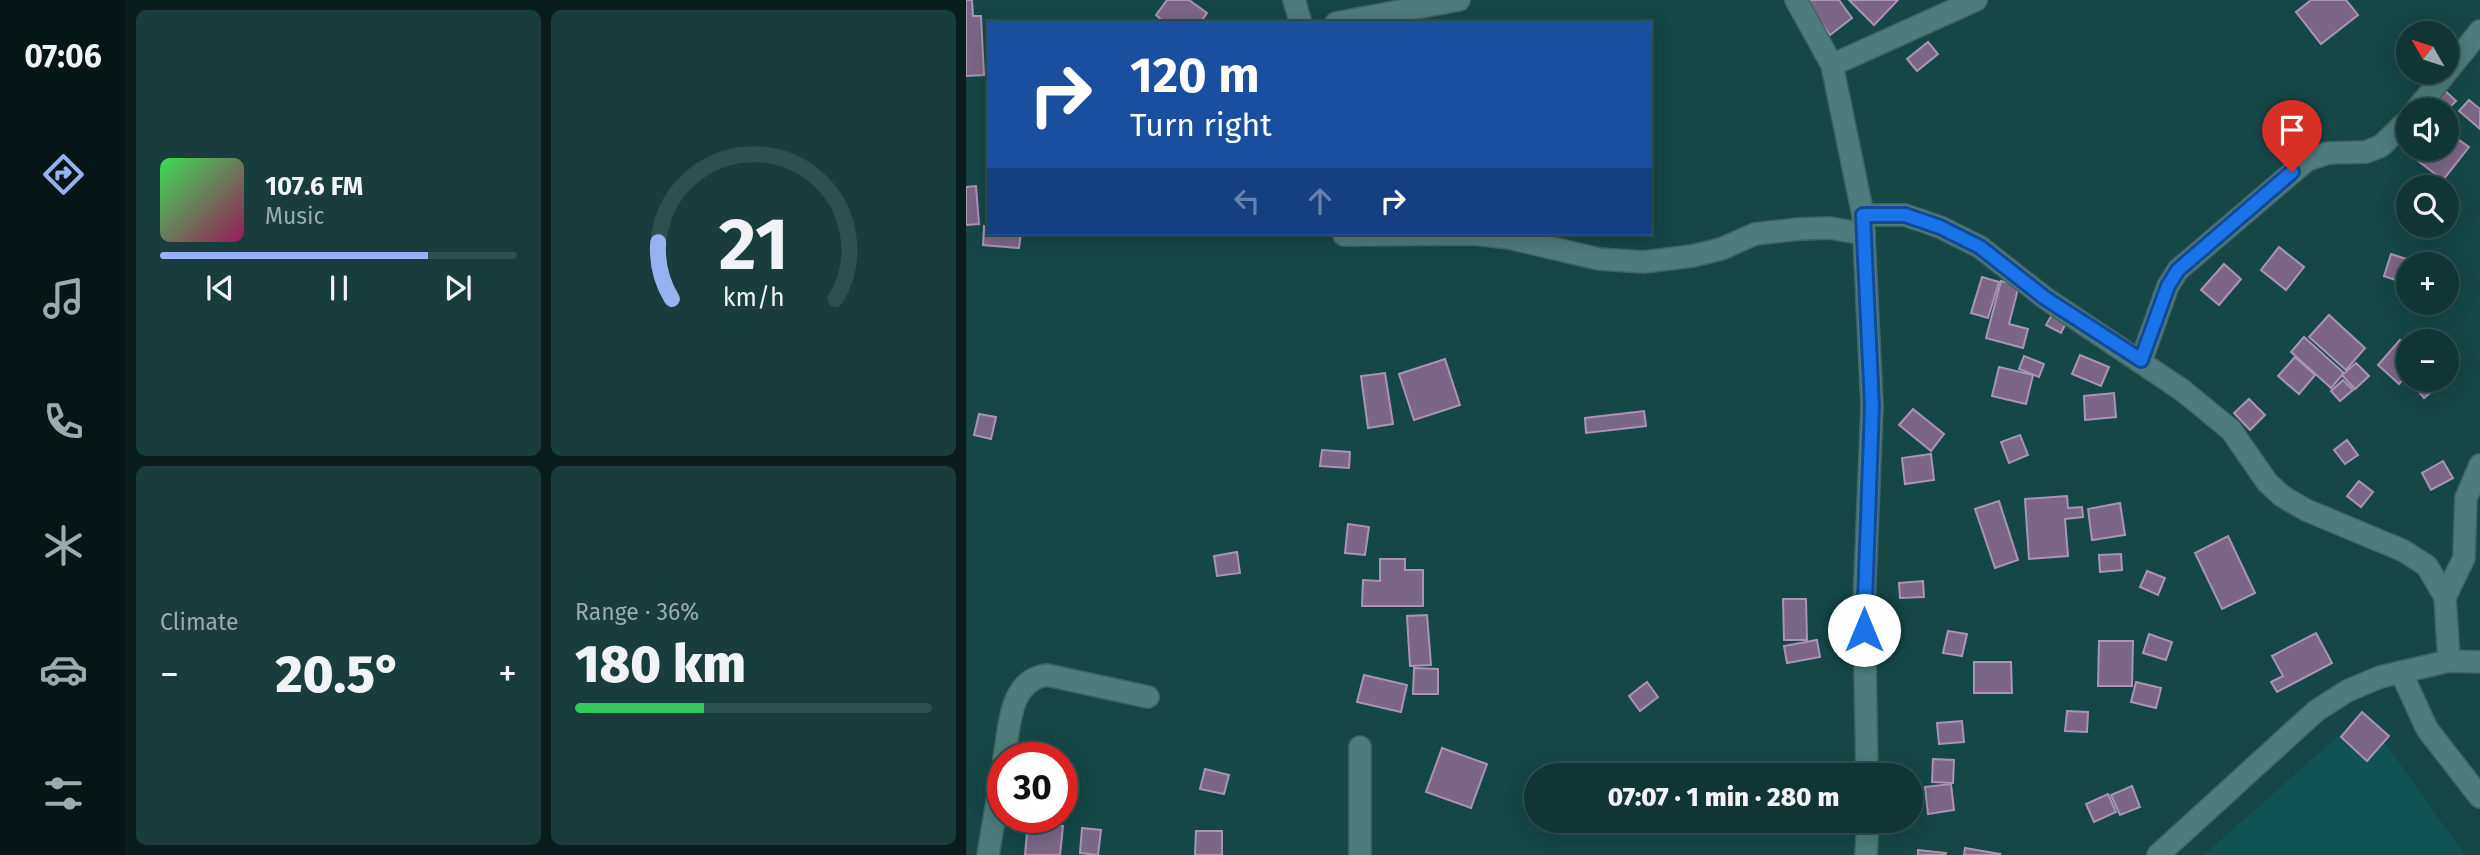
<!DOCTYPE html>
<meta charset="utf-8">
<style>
body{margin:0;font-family:"Fira Sans",sans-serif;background:#193d3d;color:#f1f3f6;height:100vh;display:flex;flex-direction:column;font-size:26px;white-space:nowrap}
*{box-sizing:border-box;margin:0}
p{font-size:23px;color:#9cabad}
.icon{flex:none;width:38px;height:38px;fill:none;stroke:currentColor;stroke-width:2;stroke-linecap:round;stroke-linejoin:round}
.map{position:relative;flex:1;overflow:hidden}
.sheet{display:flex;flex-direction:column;gap:10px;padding:10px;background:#091d1d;width:840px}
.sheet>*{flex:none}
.guide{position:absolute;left:21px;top:21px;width:665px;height:214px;border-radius:0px;box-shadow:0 4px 18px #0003,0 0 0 2px #305050;background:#1a4fa0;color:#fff;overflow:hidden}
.needle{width:46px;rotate:309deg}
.controls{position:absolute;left:1430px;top:21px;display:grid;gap:14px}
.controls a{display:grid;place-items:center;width:63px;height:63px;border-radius:50%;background:#103535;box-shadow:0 4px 18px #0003,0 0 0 2px #305050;font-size:35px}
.speed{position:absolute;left:21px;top:742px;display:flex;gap:14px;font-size:35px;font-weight:700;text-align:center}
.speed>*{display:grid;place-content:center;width:91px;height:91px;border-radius:50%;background:#103535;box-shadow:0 4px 18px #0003,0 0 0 2px #305050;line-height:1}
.speed .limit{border:10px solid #d22;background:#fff;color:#111}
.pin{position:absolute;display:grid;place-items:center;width:60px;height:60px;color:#fff;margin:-72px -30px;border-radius:50% 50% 50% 0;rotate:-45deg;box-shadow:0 0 7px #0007}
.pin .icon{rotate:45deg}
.me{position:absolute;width:77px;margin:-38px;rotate:0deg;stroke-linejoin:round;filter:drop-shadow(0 0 5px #0008)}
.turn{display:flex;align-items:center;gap:24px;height:147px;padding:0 28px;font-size:32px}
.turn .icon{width:91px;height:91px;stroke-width:2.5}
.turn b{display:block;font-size:49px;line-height:60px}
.lanes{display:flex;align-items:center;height:66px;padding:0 28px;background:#0003;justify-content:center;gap:35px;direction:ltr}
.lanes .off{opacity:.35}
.big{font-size:52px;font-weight:800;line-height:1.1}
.sheet .widget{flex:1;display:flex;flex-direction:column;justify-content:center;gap:10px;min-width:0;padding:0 24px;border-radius:10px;background:#193d3d}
.sheet .dial{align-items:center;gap:0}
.dial svg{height:182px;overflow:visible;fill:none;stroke:#305050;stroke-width:7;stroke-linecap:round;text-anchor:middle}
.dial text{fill:#f1f3f6;stroke:none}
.song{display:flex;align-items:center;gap:21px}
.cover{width:84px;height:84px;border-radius:10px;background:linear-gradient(135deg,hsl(130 70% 55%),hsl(330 70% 35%))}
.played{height:7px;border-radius:4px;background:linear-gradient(90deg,#95b2f1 75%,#305050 75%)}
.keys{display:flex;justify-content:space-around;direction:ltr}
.heat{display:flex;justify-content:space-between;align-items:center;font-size:38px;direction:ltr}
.charge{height:10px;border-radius:5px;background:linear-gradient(90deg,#34c759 36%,#305050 0)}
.sheet .tiles{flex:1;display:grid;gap:10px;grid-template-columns:repeat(2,1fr)}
.trip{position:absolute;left:558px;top:763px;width:399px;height:70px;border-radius:35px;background:#103535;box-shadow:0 4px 18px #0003,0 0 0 2px #305050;font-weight:800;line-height:70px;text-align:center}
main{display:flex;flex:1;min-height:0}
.tab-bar{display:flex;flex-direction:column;width:126px;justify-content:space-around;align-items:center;background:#061515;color:#9cabad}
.tab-bar .icon{width:49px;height:49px}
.tab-bar .selected{color:#95b2f1}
.tab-bar b{font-size:32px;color:#f1f3f6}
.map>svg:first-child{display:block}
.built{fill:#115252}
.building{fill:#7b6685;stroke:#aa94b5;stroke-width:2}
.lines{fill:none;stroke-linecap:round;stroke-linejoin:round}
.minor-casing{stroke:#416463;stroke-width:24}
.minor{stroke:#4c7c7b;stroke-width:21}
.route-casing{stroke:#114b97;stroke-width:18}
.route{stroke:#1a73e8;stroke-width:12}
</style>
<main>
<nav class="tab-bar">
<b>07:06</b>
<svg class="icon selected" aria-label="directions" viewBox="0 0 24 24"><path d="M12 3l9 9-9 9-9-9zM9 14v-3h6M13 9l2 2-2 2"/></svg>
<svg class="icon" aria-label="music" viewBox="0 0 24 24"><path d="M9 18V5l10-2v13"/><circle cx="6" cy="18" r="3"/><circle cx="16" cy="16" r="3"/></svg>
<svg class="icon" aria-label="phone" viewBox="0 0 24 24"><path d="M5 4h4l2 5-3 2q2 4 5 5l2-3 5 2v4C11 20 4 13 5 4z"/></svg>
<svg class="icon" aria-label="climate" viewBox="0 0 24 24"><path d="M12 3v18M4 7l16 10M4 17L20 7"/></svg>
<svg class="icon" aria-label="car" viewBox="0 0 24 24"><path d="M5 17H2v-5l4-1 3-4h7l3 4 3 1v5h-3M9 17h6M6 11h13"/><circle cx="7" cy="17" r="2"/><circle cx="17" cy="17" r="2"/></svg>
<svg class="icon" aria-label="filters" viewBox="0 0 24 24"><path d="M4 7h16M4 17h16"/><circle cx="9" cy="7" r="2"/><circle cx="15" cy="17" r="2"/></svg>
</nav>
<section class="sheet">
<div class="tiles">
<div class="widget">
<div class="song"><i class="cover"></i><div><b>107.6 FM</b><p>Music</p></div></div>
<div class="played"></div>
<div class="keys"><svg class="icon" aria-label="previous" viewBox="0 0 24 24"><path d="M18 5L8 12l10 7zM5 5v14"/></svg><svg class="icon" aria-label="pause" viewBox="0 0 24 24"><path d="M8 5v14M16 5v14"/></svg><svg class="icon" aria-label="next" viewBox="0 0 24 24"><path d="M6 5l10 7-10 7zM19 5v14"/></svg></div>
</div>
<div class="widget dial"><svg viewBox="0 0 100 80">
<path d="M14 69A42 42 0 1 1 86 69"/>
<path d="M14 69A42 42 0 0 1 8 44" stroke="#95b2f1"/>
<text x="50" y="56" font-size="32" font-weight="700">21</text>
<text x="50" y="72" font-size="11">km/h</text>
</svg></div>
<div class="widget"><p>Climate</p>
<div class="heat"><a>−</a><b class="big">20.5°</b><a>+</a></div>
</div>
<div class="widget"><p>Range · 36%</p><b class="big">180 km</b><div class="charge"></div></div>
</div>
</section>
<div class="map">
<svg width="1514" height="855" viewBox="0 0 1514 855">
<rect width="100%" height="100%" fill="#154747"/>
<!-- built -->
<path class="built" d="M1398 713 1499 855H1238Z"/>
<!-- building -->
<g class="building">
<path d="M0 0H6L7 16H15L18 75 0 76Z"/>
<path d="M201 0H223L241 13 234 23H199L190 15Z"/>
<path d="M838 0H873L886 18 864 35Z"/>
<path d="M883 0H932L908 25Z"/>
<path d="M1345 0H1380L1392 15 1355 44 1330 12Z"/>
<path d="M962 42 972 54 951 71 941 59Z"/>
<path d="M1473 85 1490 101 1480 111 1461 110Z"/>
<path d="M1503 100 1514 109V129L1493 111Z"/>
<path d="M1480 131 1503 147 1477 180 1442 153 1445 149H1480Z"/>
<path d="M10 186 13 224 0 225V187Z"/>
<path d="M18 226 23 227V233H55L53 248 17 245Z"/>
<path d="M1313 247 1338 267 1320 290 1295 270Z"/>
<path d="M1425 254 1453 263 1442 264V284L1418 276Z"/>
<path d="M1258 264 1275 279 1253 305 1235 290Z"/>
<path d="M1016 277 1033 282 1022 318 1005 313Z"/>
<path d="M1035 281 1053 285 1043 324 1062 329 1057 348 1020 338Z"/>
<path d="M1087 313 1101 321 1095 333 1080 325Z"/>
<path d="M1363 315 1399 348 1380 370 1343 337Z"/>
<path d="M1338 337 1378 373 1365 388 1325 352Z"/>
<path d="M1434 340 1442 347V374L1433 384 1412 365Z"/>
<path d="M1114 355 1143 367 1135 386 1106 374Z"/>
<path d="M1058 356 1078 364 1073 377 1053 369Z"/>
<path d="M1329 357 1349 375 1333 394 1312 376Z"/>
<path d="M479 359 494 405 448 420 433 374Z"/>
<path d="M1390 363 1403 376 1389 389 1376 375Z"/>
<path d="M1033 367 1067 375 1060 404 1026 396Z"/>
<path d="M419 373 427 424 402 428 395 376Z"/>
<path d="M1377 380 1387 390 1374 401 1365 391Z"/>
<path d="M1452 380H1472L1475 384 1458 398 1447 384Z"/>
<path d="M1148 393 1150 417 1119 420 1118 396Z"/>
<path d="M1283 399 1299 415 1284 430 1268 413Z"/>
<path d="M947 409 978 434 965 451 933 425Z"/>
<path d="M678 411 680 426 620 433 619 418Z"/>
<path d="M13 414 30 417 25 439 8 435Z"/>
<path d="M1054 435 1062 455 1043 463 1035 442Z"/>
<path d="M1381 440 1392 455 1379 464 1368 450Z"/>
<path d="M356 450 384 452 383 468 354 466Z"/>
<path d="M965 454 968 480 939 484 936 458Z"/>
<path d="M1477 461 1487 478 1465 490 1456 473Z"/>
<path d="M1393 481 1407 492 1395 507 1381 496Z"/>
<path d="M1101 496 1102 508 1116 507 1117 517 1099 519 1102 556 1063 559 1059 499Z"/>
<path d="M1033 501 1052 560 1029 568 1009 509Z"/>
<path d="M1154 503 1159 535 1126 540 1122 509Z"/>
<path d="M382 524 403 527 399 555 379 553Z"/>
<path d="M1262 536 1289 593 1256 609 1229 553Z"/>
<path d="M271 552 274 573 251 576 248 556Z"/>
<path d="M1155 554 1156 570 1134 572 1133 555Z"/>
<path d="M414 559H439V570H457V606H396L397 580 414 581Z"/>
<path d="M1181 571 1199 578 1192 595 1174 587Z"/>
<path d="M957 581 958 597 934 598 933 583Z"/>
<path d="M817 599H840L841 640H818Z"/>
<path d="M461 615 465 665 444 666 441 616Z"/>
<path d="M982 631 1001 634 996 656 977 653Z"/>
<path d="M1350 633 1366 663 1311 692 1305 682 1317 676 1306 656Z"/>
<path d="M1183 634 1206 642 1200 660 1177 653Z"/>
<path d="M851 640 854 657 821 663 818 646Z"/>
<path d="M1133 641H1167L1166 686H1132Z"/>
<path d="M1008 662H1045L1046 693H1008Z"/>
<path d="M448 668 472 669V694H447Z"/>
<path d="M398 675 441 685 435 712 391 702Z"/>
<path d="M681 682 692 697 674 711 663 696Z"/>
<path d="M1170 682 1195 688 1190 708 1165 702Z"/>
<path d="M1101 711 1122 712 1121 732 1099 731Z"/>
<path d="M1396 712 1423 736 1401 761 1375 737Z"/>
<path d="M996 721 998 742 973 744 971 723Z"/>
<path d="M476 748 521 764 505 808 460 792Z"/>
<path d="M967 759 988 760 987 783 966 782Z"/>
<path d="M239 769 263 775 258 794 234 789Z"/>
<path d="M985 784 988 810 962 814 959 787Z"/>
<path d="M1166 786 1174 807 1154 815 1145 795Z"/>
<path d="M1142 794 1150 812 1128 822 1120 804Z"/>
<path d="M62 822 97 826 94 855H59Z"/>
<path d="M116 828 135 830 132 855 114 853Z"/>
<path d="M230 831H256V855H229Z"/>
<path d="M999 848 1034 854 1033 855H998Z"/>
<path d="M952 850 980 853 979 855H952Z"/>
</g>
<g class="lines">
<!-- minor casing -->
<g class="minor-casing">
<g id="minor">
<path d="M328 0 335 23"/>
<path d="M830 0 866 65 897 215 906 406 898 606 901 775"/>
<path d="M370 23 493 0"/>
<path d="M866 65 1010 0"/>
<path d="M1450 110 1514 31"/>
<path d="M897 215H939L974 227 1014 247 1079 298 1216 390 1265 430 1301 482 1316 496 1340 510 1438 551 1461 566 1479 597 1483 661"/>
<path d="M378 235 509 234 543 238 633 259 678 262 726 256 755 249 789 234 833 229 864 228 898 234"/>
<path d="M1175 361 1202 286 1212 270 1341 160 1362 153 1400 152 1415 146 1442 120"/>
<path d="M1479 597 1498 558 1500 498 1514 465"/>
<path d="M1435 672 1461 729 1514 797"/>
<path d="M38 758C44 726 43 680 81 675L182 697"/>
<path d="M22 855 37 767"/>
<path d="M394 855V747"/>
<path d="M900 855 902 821"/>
<path d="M1192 855 1350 711 1381 691 1414 677 1483 661 1514 662"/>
</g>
</g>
<!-- minor -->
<use href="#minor" class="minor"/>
</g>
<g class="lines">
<!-- route casing -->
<g class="route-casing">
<path id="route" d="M898 630 906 406 897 215H939L974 227 1014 247 1079 298 1175 360 1202 286 1212 270 1326 172"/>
</g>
<!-- route -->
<use href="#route" class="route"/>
</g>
</svg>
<div class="controls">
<a><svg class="needle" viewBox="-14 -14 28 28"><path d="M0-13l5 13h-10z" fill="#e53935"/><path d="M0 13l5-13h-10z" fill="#9cabad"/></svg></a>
<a><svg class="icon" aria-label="sound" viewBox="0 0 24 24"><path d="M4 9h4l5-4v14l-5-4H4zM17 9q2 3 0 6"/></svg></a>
<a><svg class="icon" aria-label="search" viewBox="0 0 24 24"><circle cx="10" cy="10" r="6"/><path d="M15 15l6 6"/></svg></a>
<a>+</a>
<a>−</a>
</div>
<div class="speed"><div class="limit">30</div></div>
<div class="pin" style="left:1326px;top:172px;background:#d93025"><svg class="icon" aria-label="arrive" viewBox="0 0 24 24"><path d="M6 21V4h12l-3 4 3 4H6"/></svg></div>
<svg class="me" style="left:898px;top:630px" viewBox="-20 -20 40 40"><circle r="19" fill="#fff"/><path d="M0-13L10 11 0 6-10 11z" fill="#1a73e8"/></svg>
<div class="trip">07:07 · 1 min · 280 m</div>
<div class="guide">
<div class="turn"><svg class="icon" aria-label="right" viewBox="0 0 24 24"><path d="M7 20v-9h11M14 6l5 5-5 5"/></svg><div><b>120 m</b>Turn right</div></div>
<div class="lanes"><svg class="icon off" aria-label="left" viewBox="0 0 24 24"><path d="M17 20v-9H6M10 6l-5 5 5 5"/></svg><svg class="icon off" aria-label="ahead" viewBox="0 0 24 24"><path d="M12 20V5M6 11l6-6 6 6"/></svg><svg class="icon" aria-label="right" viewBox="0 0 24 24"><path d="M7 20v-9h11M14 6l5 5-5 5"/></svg></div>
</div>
</div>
</main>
